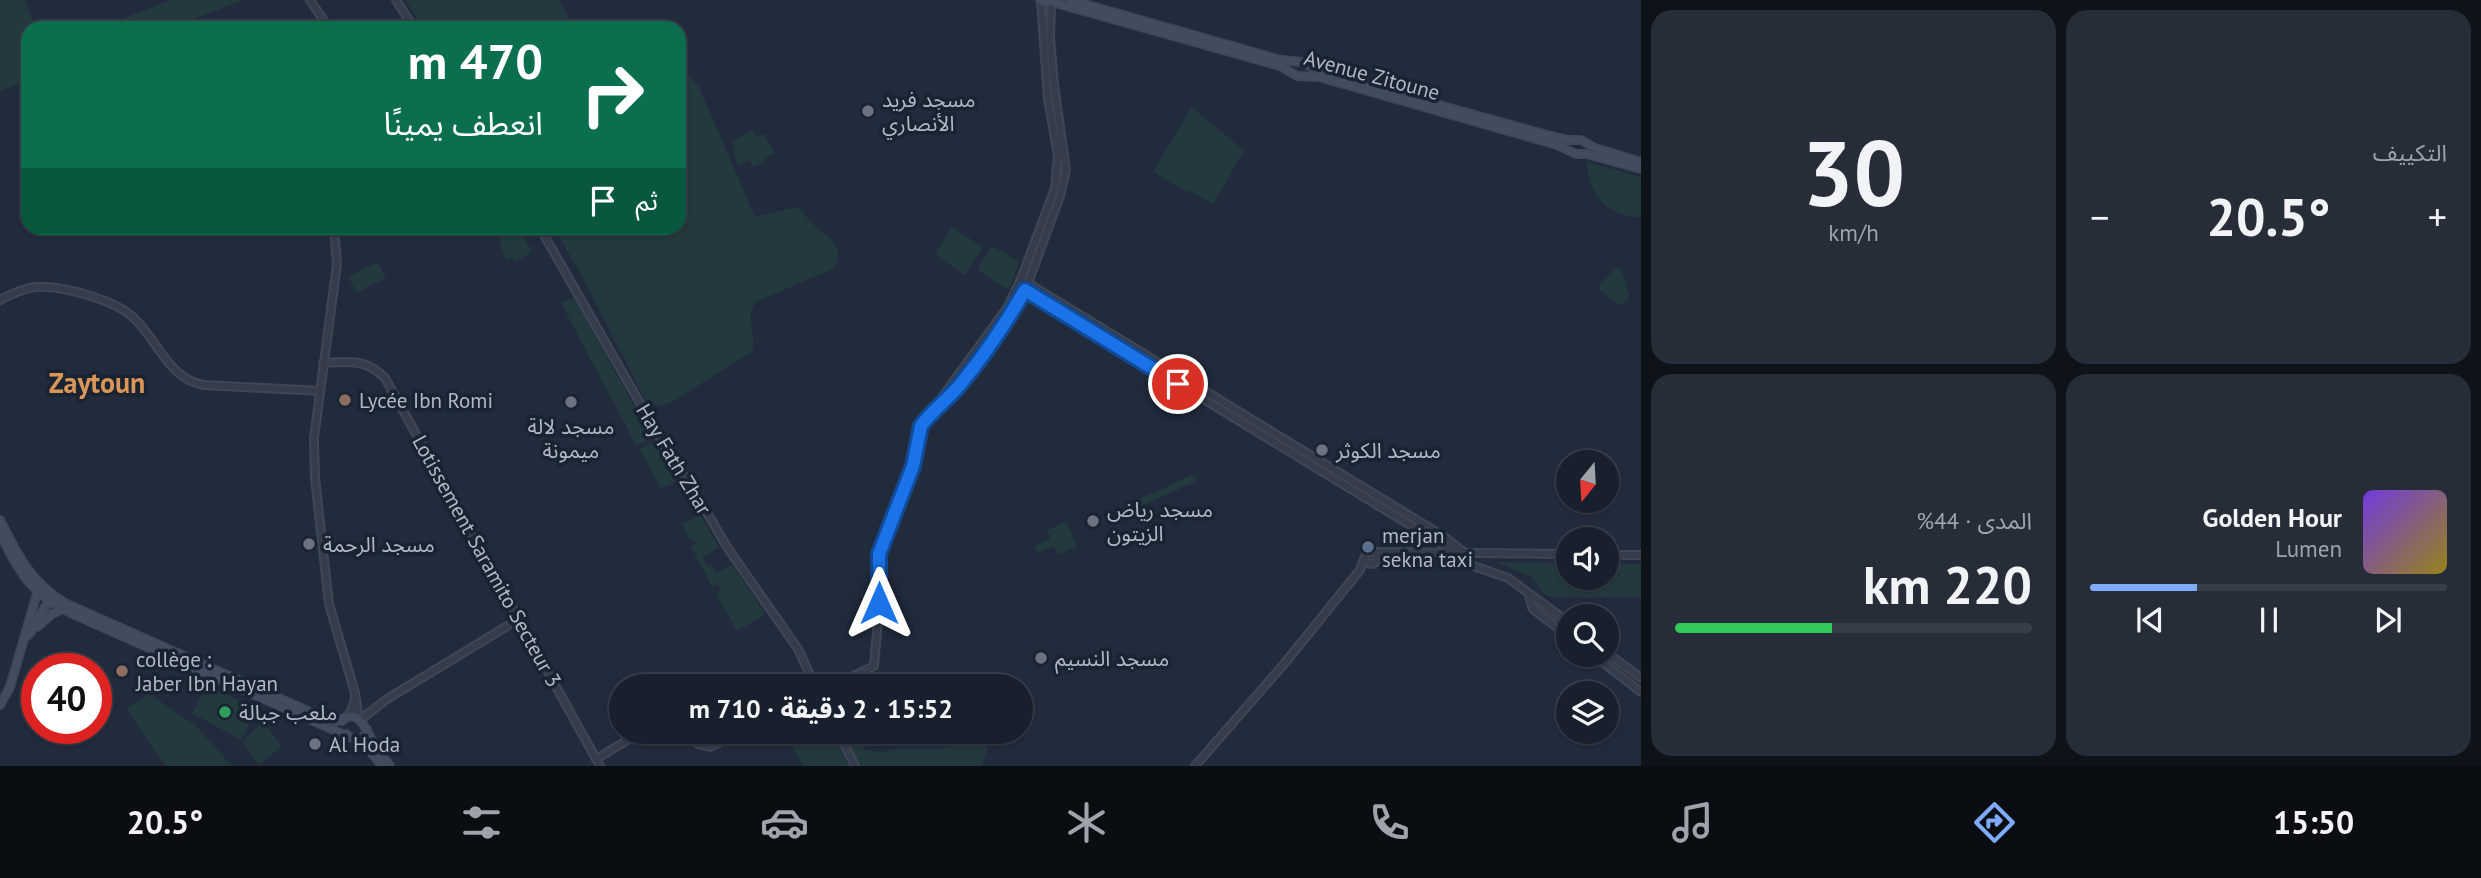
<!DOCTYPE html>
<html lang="ar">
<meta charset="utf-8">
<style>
body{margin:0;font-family:"PT Sans","Noto Sans Arabic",sans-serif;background:#262d39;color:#f1f3f6;direction:rtl;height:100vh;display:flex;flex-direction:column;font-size:26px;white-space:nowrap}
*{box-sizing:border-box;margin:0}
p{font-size:23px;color:#9fa3aa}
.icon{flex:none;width:38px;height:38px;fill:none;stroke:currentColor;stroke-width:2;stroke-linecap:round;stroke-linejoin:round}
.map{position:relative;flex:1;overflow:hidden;direction:ltr}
.panel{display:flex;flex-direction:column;gap:10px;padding:10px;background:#0e1219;width:840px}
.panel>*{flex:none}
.top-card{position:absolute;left:21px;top:21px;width:665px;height:214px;border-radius:21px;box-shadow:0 2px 5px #0004,0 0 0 2px #373e49;direction:rtl;background:#0b6e4f;color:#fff;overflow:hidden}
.needle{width:46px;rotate:198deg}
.fabs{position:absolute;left:1556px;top:450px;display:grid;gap:14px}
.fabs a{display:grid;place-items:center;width:63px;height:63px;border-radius:50%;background:#19202d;box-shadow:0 2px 5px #0004,0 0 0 2px #373e49;font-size:35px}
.speed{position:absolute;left:21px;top:653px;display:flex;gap:14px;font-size:35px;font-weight:700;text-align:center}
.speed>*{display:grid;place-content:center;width:91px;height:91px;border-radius:50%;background:#19202d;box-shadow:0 2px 5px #0004,0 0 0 2px #373e49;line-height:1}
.speed .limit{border:10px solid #d22;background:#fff;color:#111}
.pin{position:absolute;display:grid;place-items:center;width:60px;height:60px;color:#fff;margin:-30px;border:4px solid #fff;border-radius:50%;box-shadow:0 2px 7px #0007}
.me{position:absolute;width:77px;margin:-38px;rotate:0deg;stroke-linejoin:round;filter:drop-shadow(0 0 5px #0008)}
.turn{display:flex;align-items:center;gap:24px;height:147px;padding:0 28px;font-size:32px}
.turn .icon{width:91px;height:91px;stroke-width:2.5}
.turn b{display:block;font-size:49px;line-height:60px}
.then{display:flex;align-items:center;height:66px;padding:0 28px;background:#0003;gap:14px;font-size:26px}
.big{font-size:52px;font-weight:700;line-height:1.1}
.panel .card{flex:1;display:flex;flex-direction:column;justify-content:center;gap:10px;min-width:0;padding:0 24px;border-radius:21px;background:#262d39}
.panel .dial{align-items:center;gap:0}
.dial b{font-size:91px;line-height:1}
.song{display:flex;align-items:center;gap:21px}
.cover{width:84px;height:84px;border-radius:10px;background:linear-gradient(135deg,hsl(260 70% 55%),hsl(50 70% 35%))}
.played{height:7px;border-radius:4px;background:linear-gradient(90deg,#80abfd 30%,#373e49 30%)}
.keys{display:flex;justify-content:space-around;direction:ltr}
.heat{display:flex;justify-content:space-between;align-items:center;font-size:38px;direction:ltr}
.charge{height:10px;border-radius:5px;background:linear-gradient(90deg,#34c759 44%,#373e49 0)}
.panel .tiles{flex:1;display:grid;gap:10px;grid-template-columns:repeat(2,1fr)}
.trip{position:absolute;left:609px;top:674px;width:424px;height:70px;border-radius:35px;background:#19202d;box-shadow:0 2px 5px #0004,0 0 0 2px #373e49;font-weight:700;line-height:70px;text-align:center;direction:rtl}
.menu{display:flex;height:112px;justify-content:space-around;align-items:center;background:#0a0d12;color:#9fa3aa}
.menu .icon{width:49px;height:49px}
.menu .current{color:#80abfd}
.menu b{font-size:32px;color:#f1f3f6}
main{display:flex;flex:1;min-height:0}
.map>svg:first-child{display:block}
.green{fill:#23393d}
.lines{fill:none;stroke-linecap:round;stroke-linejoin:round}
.tertiary-casing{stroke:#3e4755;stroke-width:10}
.secondary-casing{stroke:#3e4755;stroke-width:10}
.tertiary{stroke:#353d4c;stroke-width:6}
.secondary{stroke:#434c5f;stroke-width:7}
.route-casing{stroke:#114b97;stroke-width:18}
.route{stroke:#1a73e8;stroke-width:12}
.worship-dot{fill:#6b7280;stroke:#1a2331;stroke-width:2.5}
.education-dot{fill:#8d6e63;stroke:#1a2331;stroke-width:2.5}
.service-dot{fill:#5c6f8a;stroke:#1a2331;stroke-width:2.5}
.leisure-dot{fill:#2e9e5b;stroke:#1a2331;stroke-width:2.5}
.labels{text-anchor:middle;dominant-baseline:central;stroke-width:7;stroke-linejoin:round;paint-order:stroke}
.street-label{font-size:21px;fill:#b0b8c8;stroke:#1a2331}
.poi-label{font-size:21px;fill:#b0b8c8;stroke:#1a2331;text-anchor:start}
.district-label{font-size:28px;font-weight:bold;fill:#d99659;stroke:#1a2331}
</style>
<main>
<section class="panel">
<div class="tiles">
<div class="card"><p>التكييف</p>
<div class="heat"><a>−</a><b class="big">20.5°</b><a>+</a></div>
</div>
<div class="card dial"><b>30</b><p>km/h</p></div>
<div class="card">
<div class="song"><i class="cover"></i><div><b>Golden Hour</b><p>Lumen</p></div></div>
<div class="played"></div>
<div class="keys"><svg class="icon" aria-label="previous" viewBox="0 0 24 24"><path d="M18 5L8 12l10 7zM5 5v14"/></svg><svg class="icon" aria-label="pause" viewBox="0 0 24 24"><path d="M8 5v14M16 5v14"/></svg><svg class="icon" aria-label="next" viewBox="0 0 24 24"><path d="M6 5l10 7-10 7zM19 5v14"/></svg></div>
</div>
<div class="card"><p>المدى · 44%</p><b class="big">220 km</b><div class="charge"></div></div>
</div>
</section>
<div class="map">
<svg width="1641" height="766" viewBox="0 0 1641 766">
<rect width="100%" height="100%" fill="#212b3c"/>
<!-- green -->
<g class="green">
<path d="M0 0H25L36 28H28V74L22 76 24 82 0 91Z"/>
<path d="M172 0H244L171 27 168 22 158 25V28H98Z"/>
<path d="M405 0H558L573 24 580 28H424Z"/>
<path d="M679 65 699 87 755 217 798 207C803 212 807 219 813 224 827 237 849 248 833 269L755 302 750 316 754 344 751 352 672 402C661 406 655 407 645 400L579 270 553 228H679Z"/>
<path d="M1192 107 1244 151 1213 204 1189 190 1187 193 1153 172Z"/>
<path d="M753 130 757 136 764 134 775 153 764 158 765 162 753 167 750 160 738 165 734 153 732 142Z"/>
<path d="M1587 162 1641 177V217C1609 218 1587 193 1587 162Z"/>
<path d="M952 227 983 247 964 275 935 254Z"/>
<path d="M495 228H518L532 251 515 263 512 256 506 260C499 247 502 238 495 228Z"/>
<path d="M991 248H996L1019 262 1009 290 977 270Z"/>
<path d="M378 262 386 278 357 293 348 277Z"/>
<path d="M1615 268 1621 269 1630 296 1619 306 1598 288Z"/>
<path d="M574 297 652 439 636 445 561 303Z"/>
<path d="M654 442 677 481 661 489 640 449Z"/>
<path d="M1192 475 1197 477 1195 482 1120 515 1115 513 1117 509Z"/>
<path d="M699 514 719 547 703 557 707 565 711 564 717 573 732 565 766 614 737 631 716 594 721 590 717 584 712 586 691 547 696 544 692 538 690 539 682 525Z"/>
<path d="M1066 522 1077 546 1058 555 1053 546 1037 553 1035 547 1050 539 1047 530Z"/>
<path d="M1496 562 1568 563V578H1606L1607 564H1641V597H1550L1545 595 1531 577Z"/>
<path d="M208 684 257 711 241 740 192 713Z"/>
<path d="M149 694 195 725 232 766H166L126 709Z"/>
<path d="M263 722 282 746 259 765 242 741Z"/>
<path d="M794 732H831L849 766H803L787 737Z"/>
<path d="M842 732H865L864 749 882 753 894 749H943C954 741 981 729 992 733L982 766H860Z"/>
</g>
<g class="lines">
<!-- tertiary casing -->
<g class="tertiary-casing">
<g id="tertiary">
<path d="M310 0 329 28"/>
<path d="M396 0 414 28"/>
<path d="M334 228 337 264 314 438 315 478 329 604 355 693 359 719"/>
<path d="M540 228 665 447 698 497 727 547 798 649 815 686"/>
<path d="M1021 279 1443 536 1465 553"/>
<path d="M1018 286 1456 553"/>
<path d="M0 300C11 294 22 289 35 287 62 285 117 300 136 320 158 342 170 380 204 385L320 391"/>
<path d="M323 363C348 361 367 359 385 378L600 766"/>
<path d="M931 415 962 383 1012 311 1028 283 1060 196 1066 170 1054 85 1050 37 1051 2"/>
<circle cx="1371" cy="558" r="6"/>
<path d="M1371 552 1568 554"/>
<path d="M1465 553V563L1508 578 1568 622"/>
<path d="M1606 555H1641"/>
<path d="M1529 596 1533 609 1568 636"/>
<path d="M1606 652 1641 678"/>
<path d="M1592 654 1641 692"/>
<path d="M833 686 874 666 879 609V554L913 466 921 426 1007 308 1021 279 1055 188 1058 156 1048 99 1041 1"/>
<path d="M347 716 351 712 355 698"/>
<path d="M360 720 387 699 519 619"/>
<path d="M690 732 698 744 710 747 740 732"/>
<path d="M838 732 855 766"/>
<path d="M596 759 641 732"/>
<path d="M1195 766 1284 664 1360 570 1364 559"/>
</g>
</g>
<!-- secondary casing -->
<g class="secondary-casing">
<g id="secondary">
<path d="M1040 0 1046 3 1053 0"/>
<path d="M1070 0 1281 60 1302 62 1320 72 1547 135 1568 140H1581L1595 148 1641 162"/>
<path d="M1052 2 1280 66 1297 76 1319 77 1557 145 1576 154H1587L1641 169"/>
<path d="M0 520C18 555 30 582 65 603L326 719 337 721 344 718"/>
<path d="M0 533C20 575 32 595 75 615L347 736"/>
<path d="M37 627 52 614 63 609"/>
<path d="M24 639 31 632 49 600"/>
<path d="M0 705 10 687 38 590"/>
<path d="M342 721C358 706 367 731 373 742 378 750 384 758 390 766"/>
<path d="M346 734C354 741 364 742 367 729"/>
<path d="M355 740 366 746 382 766"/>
</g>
</g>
<!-- tertiary -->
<use href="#tertiary" class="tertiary"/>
<!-- secondary -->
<use href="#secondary" class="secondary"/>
</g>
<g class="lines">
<!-- route casing -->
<g class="route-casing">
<path id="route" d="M879 603V554L913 466 921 426C927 416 950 397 959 386 984 356 1006 323 1025 290L1178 384"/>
</g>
<!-- route -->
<use href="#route" class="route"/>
</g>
<!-- markers -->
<g class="worship-dot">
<circle cx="868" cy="111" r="7"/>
<circle cx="571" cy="402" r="7"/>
<circle cx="1322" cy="450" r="7"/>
<circle cx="1093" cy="521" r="7"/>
<circle cx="309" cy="544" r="7"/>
<circle cx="1041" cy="658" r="7"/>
<circle cx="315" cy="744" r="7"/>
</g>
<g class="education-dot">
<circle cx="345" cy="400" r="7"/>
<circle cx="122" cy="671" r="7"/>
</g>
<circle class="service-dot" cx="1368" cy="547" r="7"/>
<circle class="leisure-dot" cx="225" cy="712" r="7"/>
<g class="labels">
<!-- street labels -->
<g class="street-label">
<text transform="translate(1372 75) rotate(15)">Avenue Zitoune</text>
<text transform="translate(674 459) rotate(59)">Hay Fath Zhar</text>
<text transform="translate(487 561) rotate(61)">Lotissement Saramito Secteur 3</text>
</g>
<!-- poi labels -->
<g class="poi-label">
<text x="882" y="99">مسجد فريد<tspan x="882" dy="24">الأنصاري</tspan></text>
<text x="359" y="400">Lycée Ibn Romi</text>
<text x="571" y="426" text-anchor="middle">مسجد لالة<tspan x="571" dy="24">ميمونة</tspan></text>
<text x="1336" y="450">مسجد الكوثر</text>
<text x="1107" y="509">مسجد رياض<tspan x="1107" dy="24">الزيتون</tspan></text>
<text x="1382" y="535">merjan<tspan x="1382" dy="24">sekna taxi</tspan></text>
<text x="323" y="544">مسجد الرحمة</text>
<text x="1055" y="658">مسجد النسيم</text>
<text x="136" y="659">collège :<tspan x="136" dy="24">Jaber Ibn Hayan</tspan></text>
<text x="239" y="712">ملعب جبالة</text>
<text x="329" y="744">Al Hoda</text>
</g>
<!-- district labels -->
<g class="district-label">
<text x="97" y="382">Zaytoun</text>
</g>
</g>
</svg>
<div class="fabs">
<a><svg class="needle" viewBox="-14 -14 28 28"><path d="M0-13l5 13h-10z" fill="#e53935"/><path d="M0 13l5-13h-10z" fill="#9fa3aa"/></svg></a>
<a><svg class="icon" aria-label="sound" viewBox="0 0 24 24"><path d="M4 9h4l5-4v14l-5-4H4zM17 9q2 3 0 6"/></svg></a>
<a><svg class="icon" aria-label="search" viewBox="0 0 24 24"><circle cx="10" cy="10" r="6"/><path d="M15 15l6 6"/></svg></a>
<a><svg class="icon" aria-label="layers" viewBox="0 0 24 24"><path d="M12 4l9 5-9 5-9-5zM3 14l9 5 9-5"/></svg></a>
</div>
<div class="speed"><div class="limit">40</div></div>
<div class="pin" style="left:1178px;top:384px;background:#d93025"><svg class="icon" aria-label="arrive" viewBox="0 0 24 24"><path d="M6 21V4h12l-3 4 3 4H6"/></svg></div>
<svg class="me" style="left:879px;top:603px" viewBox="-20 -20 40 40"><path d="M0-17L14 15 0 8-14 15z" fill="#1a73e8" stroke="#fff" stroke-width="4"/></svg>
<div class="trip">15:52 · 2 دقيقة · 710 m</div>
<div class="top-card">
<div class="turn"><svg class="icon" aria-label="right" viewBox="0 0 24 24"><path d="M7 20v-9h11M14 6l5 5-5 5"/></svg><div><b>470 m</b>انعطف يمينًا</div></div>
<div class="then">ثم<svg class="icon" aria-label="arrive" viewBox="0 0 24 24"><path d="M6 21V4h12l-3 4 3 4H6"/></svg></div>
</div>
</div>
</main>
<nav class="menu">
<b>15:50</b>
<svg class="icon current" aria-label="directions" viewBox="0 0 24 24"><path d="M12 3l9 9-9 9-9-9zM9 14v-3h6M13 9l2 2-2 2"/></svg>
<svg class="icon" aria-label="music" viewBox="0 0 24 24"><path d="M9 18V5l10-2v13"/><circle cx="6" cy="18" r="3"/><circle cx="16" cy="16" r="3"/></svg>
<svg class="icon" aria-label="phone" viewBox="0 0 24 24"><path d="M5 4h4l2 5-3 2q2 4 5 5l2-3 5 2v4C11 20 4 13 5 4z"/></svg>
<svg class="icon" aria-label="climate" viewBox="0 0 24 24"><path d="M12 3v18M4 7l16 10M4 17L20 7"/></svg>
<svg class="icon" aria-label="car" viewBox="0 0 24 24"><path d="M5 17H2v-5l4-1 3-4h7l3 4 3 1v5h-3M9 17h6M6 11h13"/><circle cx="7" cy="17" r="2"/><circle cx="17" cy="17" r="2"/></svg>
<svg class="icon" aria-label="filters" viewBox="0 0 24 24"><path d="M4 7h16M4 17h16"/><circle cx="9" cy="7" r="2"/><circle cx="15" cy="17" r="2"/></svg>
<b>20.5°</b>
</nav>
